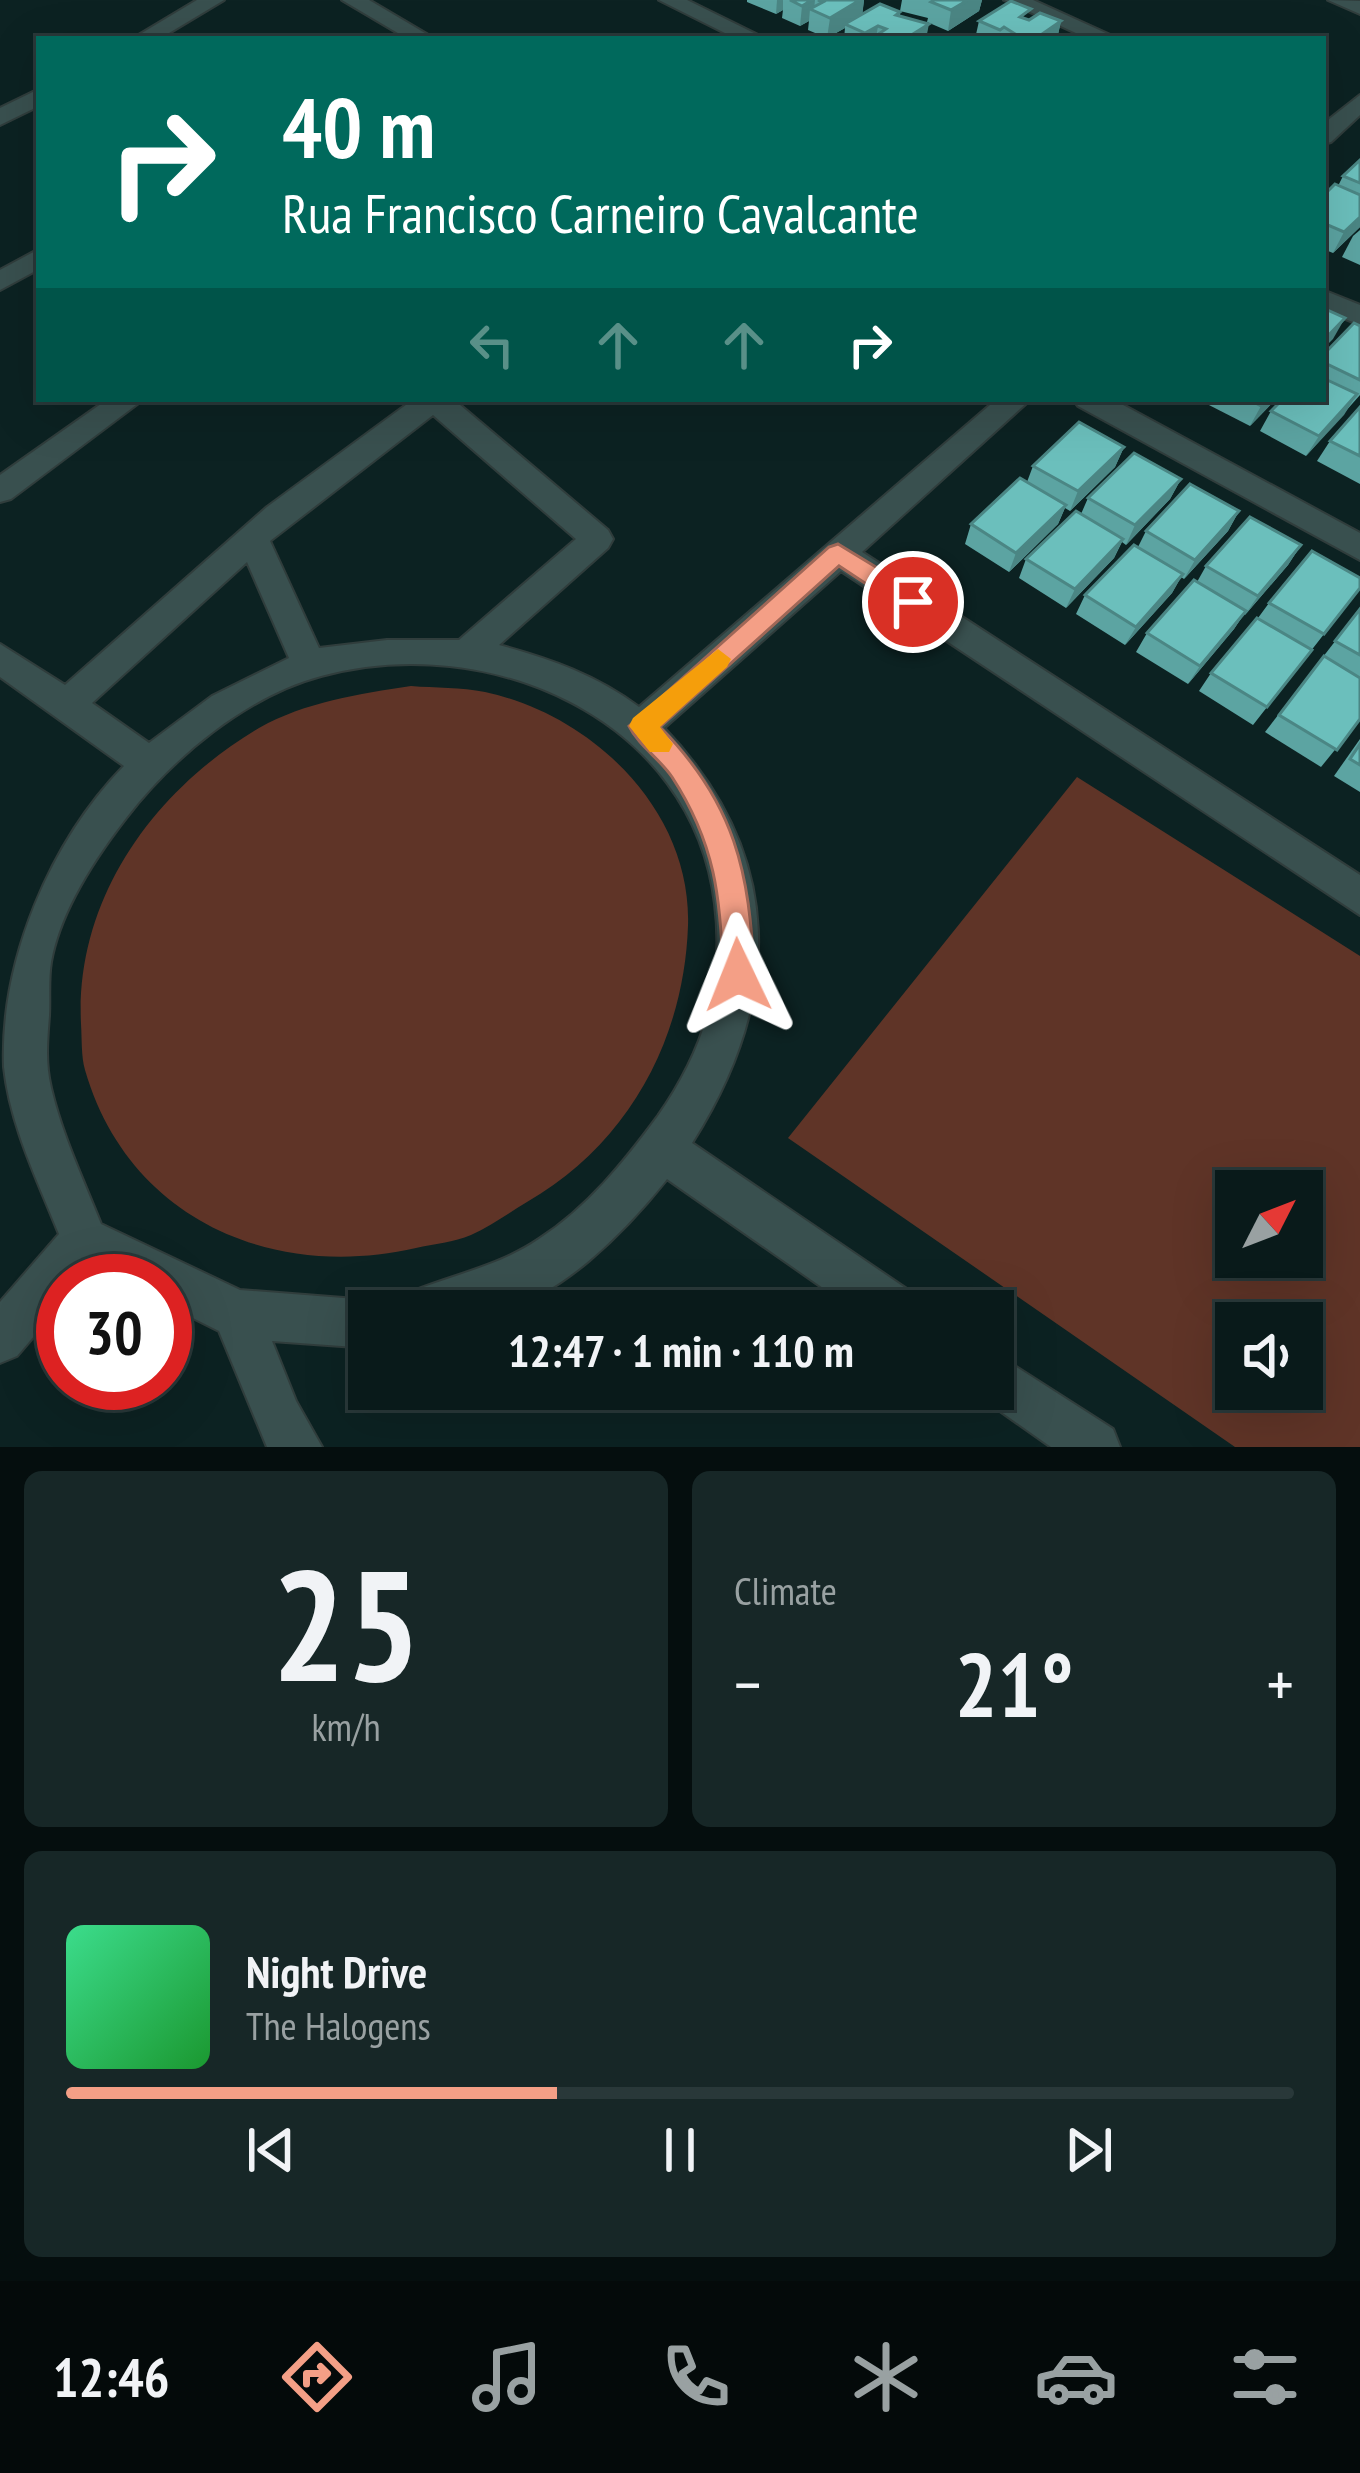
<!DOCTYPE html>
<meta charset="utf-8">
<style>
body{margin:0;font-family:"PT Sans Narrow",sans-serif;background:#172727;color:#f1f3f6;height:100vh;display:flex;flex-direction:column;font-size:45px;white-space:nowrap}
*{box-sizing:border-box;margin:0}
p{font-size:39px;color:#99a1a2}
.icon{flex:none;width:66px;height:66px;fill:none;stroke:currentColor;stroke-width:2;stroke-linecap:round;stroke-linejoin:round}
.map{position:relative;height:1447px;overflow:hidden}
.panel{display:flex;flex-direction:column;gap:24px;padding:24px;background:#050e0e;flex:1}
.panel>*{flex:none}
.hud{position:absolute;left:36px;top:36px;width:1290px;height:366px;border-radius:0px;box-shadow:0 12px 48px #0002,0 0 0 3px #293839;background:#00695c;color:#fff;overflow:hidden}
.needle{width:78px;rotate:48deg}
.buttons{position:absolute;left:1215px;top:1170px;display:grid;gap:24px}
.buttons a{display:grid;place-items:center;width:108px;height:108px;border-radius:0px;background:#091a1a;box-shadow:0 12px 48px #0002,0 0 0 3px #293839;font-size:60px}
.speed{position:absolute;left:36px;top:1254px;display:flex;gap:24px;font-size:60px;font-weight:700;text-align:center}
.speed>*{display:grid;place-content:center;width:156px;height:156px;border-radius:50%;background:#091a1a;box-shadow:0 12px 48px #0002,0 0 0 3px #293839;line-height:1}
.speed .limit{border:18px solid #d22;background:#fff;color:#111}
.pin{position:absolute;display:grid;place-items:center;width:102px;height:102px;color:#fff;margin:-51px;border:6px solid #fff;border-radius:50%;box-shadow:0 3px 12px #0007}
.me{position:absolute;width:132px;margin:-66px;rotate:358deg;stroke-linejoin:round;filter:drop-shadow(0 0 9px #0008)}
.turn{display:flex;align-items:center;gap:42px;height:252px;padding:0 48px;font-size:54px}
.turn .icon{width:156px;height:156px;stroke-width:2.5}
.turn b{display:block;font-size:84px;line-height:102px}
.lanes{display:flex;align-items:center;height:114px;padding:0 48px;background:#0003;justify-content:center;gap:60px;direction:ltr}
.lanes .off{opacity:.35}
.big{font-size:90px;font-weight:600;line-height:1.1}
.panel .card{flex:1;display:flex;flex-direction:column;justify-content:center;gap:18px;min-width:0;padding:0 42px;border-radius:18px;background:#172727}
.panel .dial{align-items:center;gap:0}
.dial b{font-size:156px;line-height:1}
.song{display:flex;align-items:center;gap:36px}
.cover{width:144px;height:144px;border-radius:18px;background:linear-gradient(135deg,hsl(150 70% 55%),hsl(130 70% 35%))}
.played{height:12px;border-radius:6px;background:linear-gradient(90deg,#f49f86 40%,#293839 40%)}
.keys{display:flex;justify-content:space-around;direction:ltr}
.heat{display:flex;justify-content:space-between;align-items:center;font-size:66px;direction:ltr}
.panel .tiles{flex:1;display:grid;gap:24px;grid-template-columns:1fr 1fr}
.card:last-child{grid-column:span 2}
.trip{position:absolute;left:348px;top:1290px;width:666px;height:120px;border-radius:0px;background:#091a1a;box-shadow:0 12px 48px #0002,0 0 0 3px #293839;font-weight:600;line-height:120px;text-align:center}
.dock{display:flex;height:192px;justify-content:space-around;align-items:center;background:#040a0a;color:#99a1a2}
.dock .icon{width:84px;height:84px}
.dock .on{color:#f49f86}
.dock b{font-size:54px;color:#f1f3f6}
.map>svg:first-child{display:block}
.green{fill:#5f3427;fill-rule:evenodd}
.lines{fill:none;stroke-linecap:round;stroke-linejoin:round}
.minor-casing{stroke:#303d3c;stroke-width:4}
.minor{fill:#39504f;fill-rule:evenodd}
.wall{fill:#5ca4a2}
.shaded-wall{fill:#4b8684}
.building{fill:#6bbfbc;stroke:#4b8684;stroke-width:3}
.route{fill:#f49f86;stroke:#9f6757;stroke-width:3}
.slow{fill:#f59e0b}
</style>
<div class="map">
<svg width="1360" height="1447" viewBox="0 0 1360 1447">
<rect width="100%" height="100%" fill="#0c2222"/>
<!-- green -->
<g class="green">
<path d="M411 686C435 688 461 687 485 692 592 715 692 810 688 926 684 1040 628 1144 527 1202 509 1213 490 1226 471 1235 454 1242 434 1244 416 1248 272 1281 128 1219 85 1070 81 1056 82 1038 81 1024 75 898 154 790 259 728 305 702 359 694 411 686Z"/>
<path d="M1077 777 1360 956V1447H1235L788 1138ZM1236 1191H1302V1257H1236ZM1236 1323H1302V1389H1236Z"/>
</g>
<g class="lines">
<!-- minor casing -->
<g class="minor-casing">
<g id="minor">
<path d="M197 0H224L159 39H132Z"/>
<path d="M342 0H369L435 39H408Z"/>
<path d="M659 0H687L766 39H737Z"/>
<path d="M1004 0H1033L1119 39H1089Z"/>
<path d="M1328 0 1360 1V14Z"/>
<path d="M39 89V106L0 125V108Z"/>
<path d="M1360 95V115L1331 142 1323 144V124Z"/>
<path d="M39 249V269L0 290V270Z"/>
<path d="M1323 290 1360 305V325L1323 310Z"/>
<path d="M108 399H144L11 499 0 502V475Z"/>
<path d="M414 399H453L608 530 613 539 608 548 499 645C551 659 596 675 639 707L997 399H1031L862 552 1360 875V915L841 571 664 728C786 856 783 999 692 1143L914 1294 921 1311H856L667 1179C628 1228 557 1303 492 1311 462 1315 429 1311 399 1311L406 1294C451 1275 498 1267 539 1239 588 1207 624 1162 658 1116 704 1050 725 984 715 904 693 718 488 630 321 676 246 696 172 758 126 818 95 858 60 911 51 962 48 980 50 998 49 1016 47 1041 45 1063 51 1088 62 1135 83 1179 101 1224L240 1290 369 1300 388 1311H369V1348L272 1341 296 1401 322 1447H267L219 1331 165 1304V1281H118L92 1268 81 1281H63V1302L17 1356 0 1363V1302L59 1234C38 1181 10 1125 4 1067 0 960 51 841 124 766L0 677V644L65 685 267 507ZM433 415 576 539 459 640H387L319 648 270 541ZM247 562 289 658 212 696 149 743 92 703Z"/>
<path d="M1073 399H1112L1360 533V560L1078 406Z"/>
<path d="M993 1352 1113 1429 1120 1447H1051L976 1394 973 1389H993Z"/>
</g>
</g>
<!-- minor -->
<use href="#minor" class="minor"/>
</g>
<!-- wall -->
<g class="wall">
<path d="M747 0H864L862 15 900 12V16L926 39H844L845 28 827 38 808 30 809 21 800 26 782 18 783 10 776 14 747 2Z"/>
<path d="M902 0H982L979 11 948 31 927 22 928 18 900 11Z"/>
<path d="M1029 20 1061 21 1057 39H975L979 21Z"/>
<path d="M1360 160V227L1333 253 1323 249V196L1338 186 1343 176Z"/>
<path d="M1360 230V265L1342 257 1353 236Z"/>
<path d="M1360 326V395L1306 456 1260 431 1271 411 1323 399V355Z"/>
<path d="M1208 399H1276L1250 426 1205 403Z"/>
<path d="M1360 407V484L1317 461 1330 441Z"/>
<path d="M1124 447 1115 467 1070 511 1065 508 1058 524 1009 572 965 544 971 524 1027 482 1033 466Z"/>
<path d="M1181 479 1170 499 1126 545 1122 542 1114 558 1066 608 1019 578 1026 559 1081 514 1088 498Z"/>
<path d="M1239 511 1228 531 1184 579 1181 577 1172 593 1125 645 1076 614 1085 595 1138 547 1146 531Z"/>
<path d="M1301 545 1288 565 1245 615 1244 614 1234 629 1188 684 1136 652 1147 633 1197 582 1206 566Z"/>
<path d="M1360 588 1253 725 1199 691 1211 673 1258 618 1269 603Z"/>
<path d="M1360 609V719L1321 767 1265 732Z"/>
<path d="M1360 739V792L1334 776Z"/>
</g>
<!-- shaded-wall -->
<g class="shaded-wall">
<path d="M777 0H783V10L776 14Z"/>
<path d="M812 0H815L814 11 810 9 809 21 800 26 802 6Z"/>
<path d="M860 0H864L862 18 845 24V28L827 38 830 18Z"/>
<path d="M968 0H982L979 11 948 31 951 10Z"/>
<path d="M1061 21 1057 39H1035Z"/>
<path d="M929 24 926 39H905Z"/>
<path d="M878 26 876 38 865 39V33Z"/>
<path d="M1360 217V227L1333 253 1344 232Z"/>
<path d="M1345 318 1333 339 1323 349V341Z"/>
<path d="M1357 394 1344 415 1306 456 1319 436Z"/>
<path d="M1268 399H1276L1250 426 1261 406Z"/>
<path d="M1124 447 1115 467 1070 511 1078 491Z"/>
<path d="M1181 479 1170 499 1126 545 1135 525Z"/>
<path d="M1066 505 1058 524 1009 572 1016 553Z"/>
<path d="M1239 511 1228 531 1184 579 1195 560Z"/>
<path d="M1123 539 1114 558 1066 608 1075 589Z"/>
<path d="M1301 545 1288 565 1245 615 1258 596Z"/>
<path d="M1183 574 1172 593 1125 645 1136 627Z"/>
<path d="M1246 611 1234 629 1188 684 1200 666Z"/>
</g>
<!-- building -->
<g class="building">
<path d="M790 0H812L802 6Z"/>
<path d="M818 0H860L830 18 810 9 823 2Z"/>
<path d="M934 0H968L951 10 931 2Z"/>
<path d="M1011 1 1031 9 1020 17 1029 20 1040 13 1061 21 1035 39H1023L1004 27 1000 30 979 21Z"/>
<path d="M880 4 900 12 896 15 929 24 905 39H878L874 37 886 29 878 26 865 33 845 24Z"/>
<path d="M1360 160V183L1343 176Z"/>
<path d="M1335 184 1360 195V217L1344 232 1323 223V196Z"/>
<path d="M1323 308 1345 318 1323 341Z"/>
<path d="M1354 323 1360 326V380L1323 362V355Z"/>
<path d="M1323 378 1357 394 1319 436 1271 411 1283 399H1323Z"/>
<path d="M1248 399H1268L1261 406Z"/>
<path d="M1360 407V456L1330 441Z"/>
<path d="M1079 422 1124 447 1078 491 1033 466Z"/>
<path d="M1134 453 1181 479 1135 525 1088 498Z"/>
<path d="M1020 478 1066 505 1016 553 971 524Z"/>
<path d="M1190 484 1239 511 1195 560 1146 531Z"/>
<path d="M1076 511 1123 539 1075 589 1026 559Z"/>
<path d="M1250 517 1301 545 1258 596 1206 566Z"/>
<path d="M1134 545 1183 574 1136 627 1085 595Z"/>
<path d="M1312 551 1360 578V588L1324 634 1269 603Z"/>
<path d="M1194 580 1246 611 1200 666 1147 633Z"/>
<path d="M1360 609V655L1335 641Z"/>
<path d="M1257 618 1312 650 1267 707 1211 673Z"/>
<path d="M1324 656 1360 678V719L1337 750 1279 715Z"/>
<path d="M1360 744V765L1350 759Z"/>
</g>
<!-- route -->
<path class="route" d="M838 544 922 595 926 602 922 609H904L839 566 660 727C735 803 750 872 754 975L749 986 738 990 727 986 723 975C721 898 715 843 672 777 659 758 639 746 629 726L829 547Z"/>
<!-- slow -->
<path class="slow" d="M718 649 731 659 727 667 660 727 673 744 669 752H650L629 726 633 718Z"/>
</svg>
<div class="buttons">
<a><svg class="needle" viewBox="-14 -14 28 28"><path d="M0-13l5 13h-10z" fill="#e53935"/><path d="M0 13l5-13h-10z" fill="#99a1a2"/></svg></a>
<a><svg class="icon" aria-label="sound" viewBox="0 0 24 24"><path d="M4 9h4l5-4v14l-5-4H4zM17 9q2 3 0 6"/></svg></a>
</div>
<div class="speed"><div class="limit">30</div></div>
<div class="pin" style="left:913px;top:602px;background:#d93025"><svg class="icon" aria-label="arrive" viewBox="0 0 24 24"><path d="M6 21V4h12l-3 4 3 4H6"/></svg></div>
<svg class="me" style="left:738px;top:975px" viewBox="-20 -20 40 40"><path d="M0-17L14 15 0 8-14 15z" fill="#f49f86" stroke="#fff" stroke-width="4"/></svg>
<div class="trip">12:47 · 1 min · 110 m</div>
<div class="hud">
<div class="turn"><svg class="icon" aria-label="right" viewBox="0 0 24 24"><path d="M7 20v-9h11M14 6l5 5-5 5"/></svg><div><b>40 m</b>Rua Francisco Carneiro Cavalcante</div></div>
<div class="lanes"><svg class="icon off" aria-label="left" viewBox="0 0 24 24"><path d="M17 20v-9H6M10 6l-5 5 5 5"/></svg><svg class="icon off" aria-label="ahead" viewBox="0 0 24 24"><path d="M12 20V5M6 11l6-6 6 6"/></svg><svg class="icon off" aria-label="ahead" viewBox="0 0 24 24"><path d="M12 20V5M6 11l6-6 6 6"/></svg><svg class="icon" aria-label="right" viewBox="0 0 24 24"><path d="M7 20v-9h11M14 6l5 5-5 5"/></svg></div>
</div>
</div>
<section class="panel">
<div class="tiles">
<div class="card dial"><b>25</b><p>km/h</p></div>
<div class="card"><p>Climate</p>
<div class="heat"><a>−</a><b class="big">21°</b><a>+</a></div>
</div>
<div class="card">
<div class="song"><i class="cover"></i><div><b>Night Drive</b><p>The Halogens</p></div></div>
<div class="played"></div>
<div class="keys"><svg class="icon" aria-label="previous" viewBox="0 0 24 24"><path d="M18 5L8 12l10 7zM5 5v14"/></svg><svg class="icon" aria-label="pause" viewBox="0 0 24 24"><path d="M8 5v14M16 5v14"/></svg><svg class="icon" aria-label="next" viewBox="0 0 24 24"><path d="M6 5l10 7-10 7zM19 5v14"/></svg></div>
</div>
</div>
</section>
<nav class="dock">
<b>12:46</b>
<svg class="icon on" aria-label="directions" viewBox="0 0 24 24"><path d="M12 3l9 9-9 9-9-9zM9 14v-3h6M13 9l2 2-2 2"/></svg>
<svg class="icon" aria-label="music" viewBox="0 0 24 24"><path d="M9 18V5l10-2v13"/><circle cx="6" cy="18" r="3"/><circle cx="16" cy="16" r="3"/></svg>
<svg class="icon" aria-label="phone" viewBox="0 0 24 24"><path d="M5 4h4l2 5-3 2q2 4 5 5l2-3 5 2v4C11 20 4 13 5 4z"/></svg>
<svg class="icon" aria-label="climate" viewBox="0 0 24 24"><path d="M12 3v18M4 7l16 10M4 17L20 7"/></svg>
<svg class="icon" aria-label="car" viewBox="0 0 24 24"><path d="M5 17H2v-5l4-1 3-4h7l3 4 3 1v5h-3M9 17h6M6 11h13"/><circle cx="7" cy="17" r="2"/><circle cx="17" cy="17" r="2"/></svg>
<svg class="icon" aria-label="filters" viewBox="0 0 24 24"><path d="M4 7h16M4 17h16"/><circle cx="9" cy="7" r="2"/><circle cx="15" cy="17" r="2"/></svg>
</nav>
